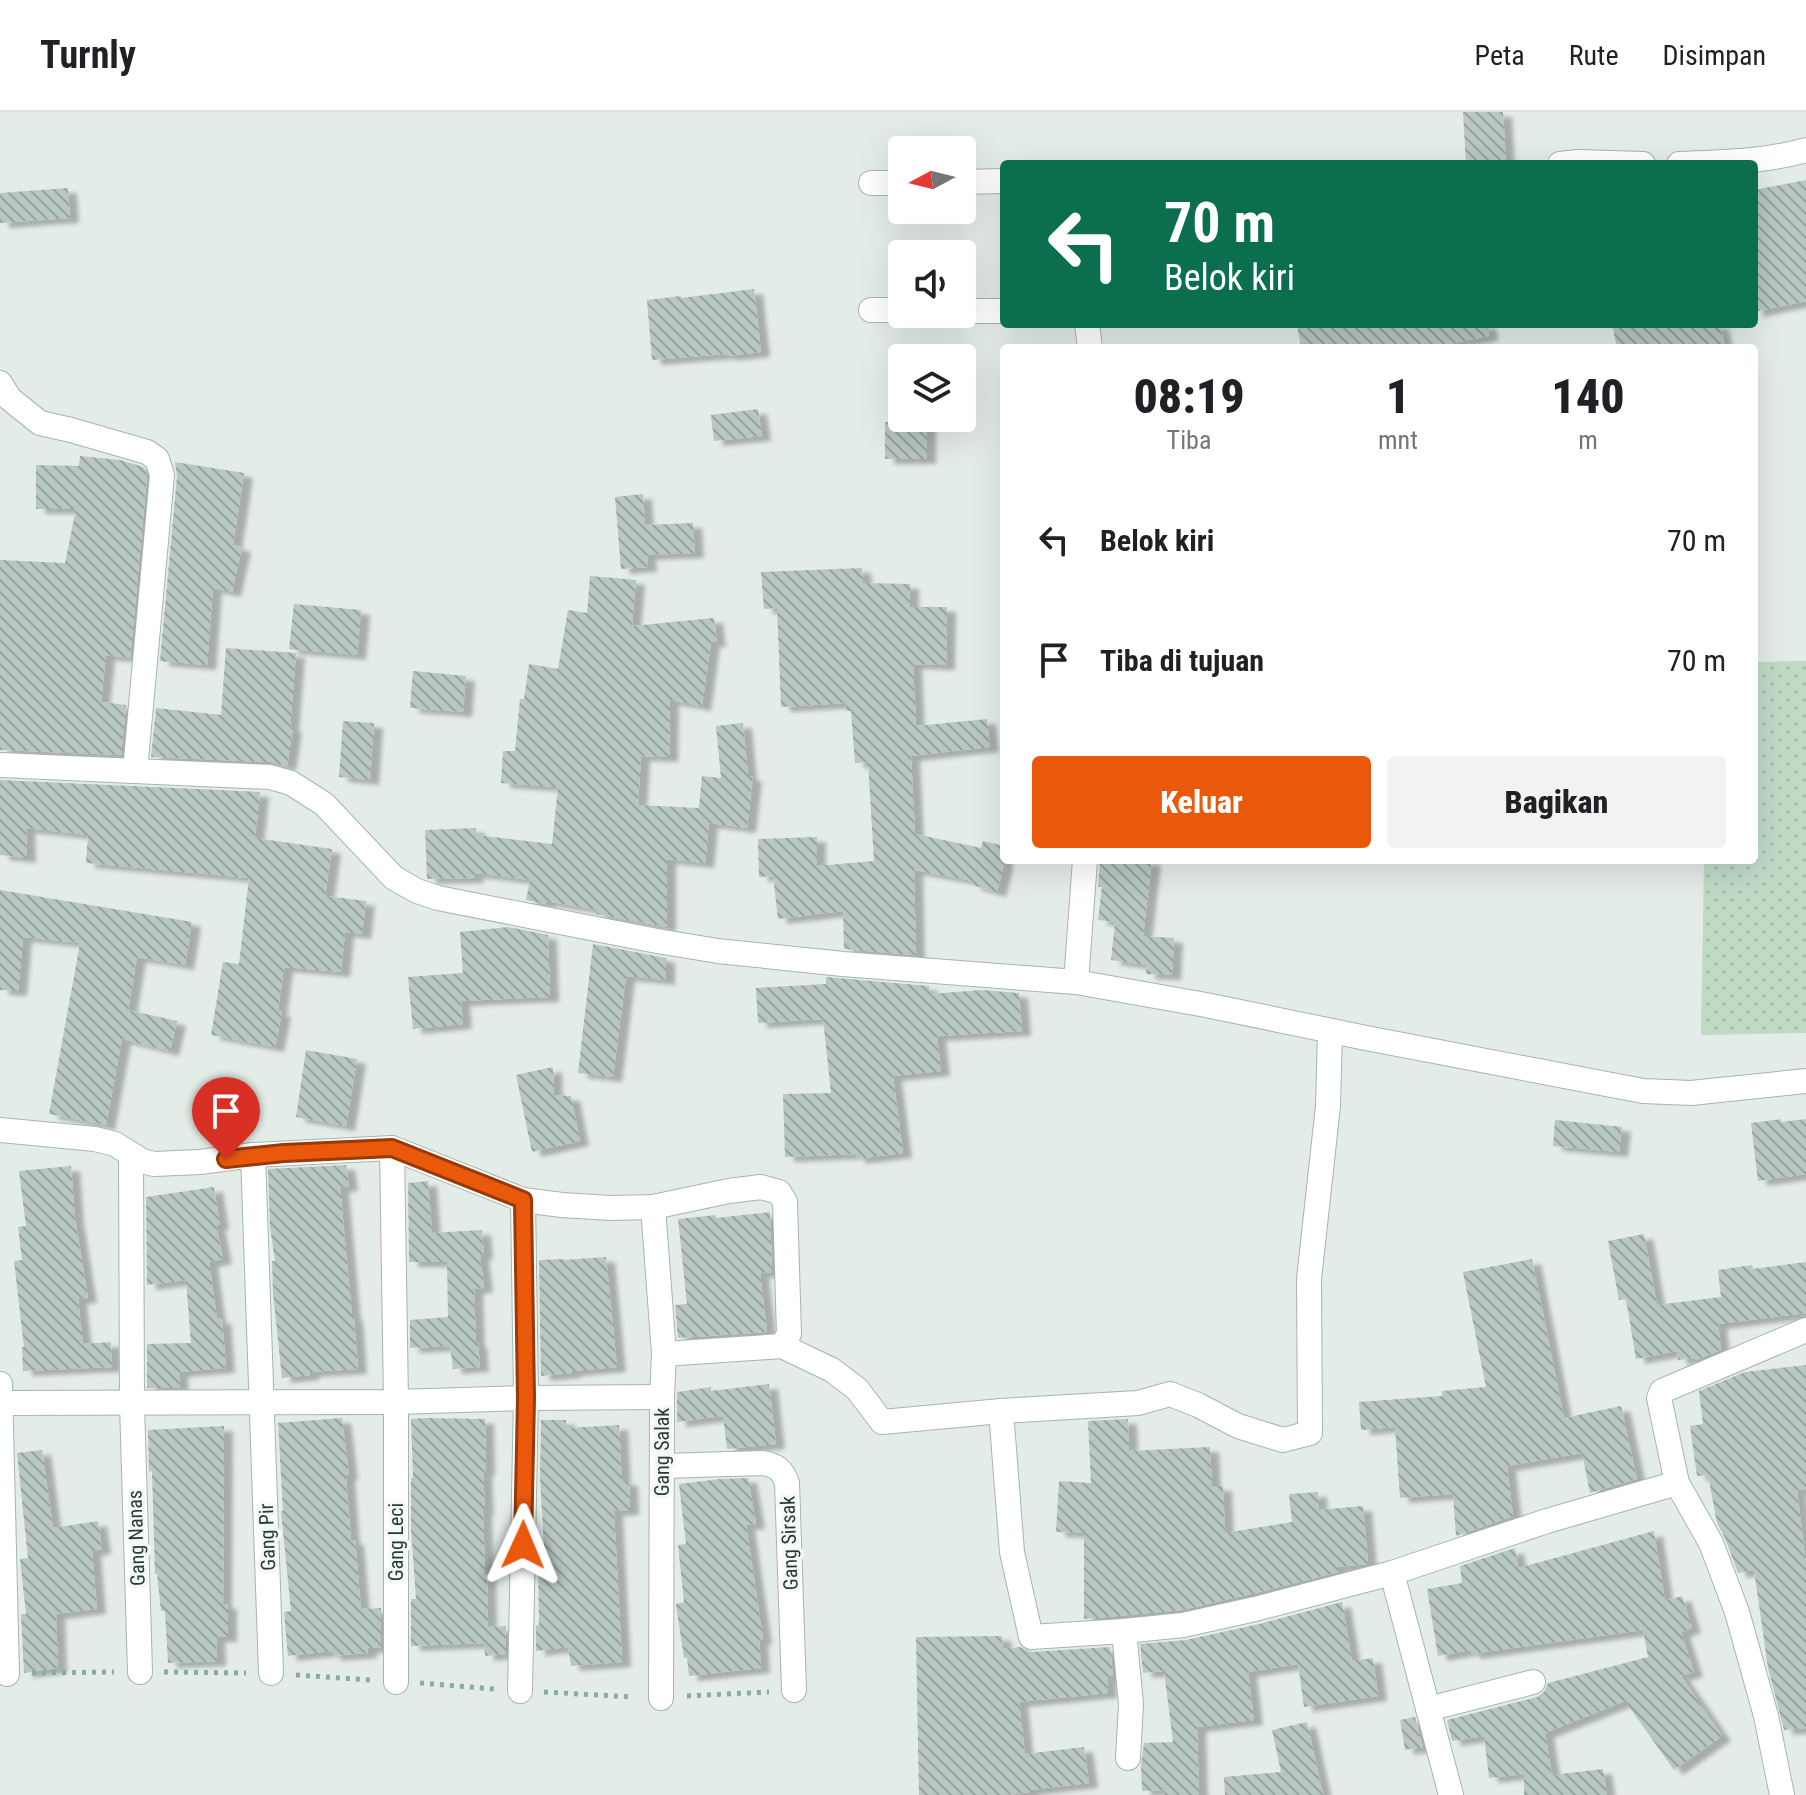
<!DOCTYPE html>
<html lang="id">
<style>
body{margin:0;font-family:"Roboto Condensed",sans-serif;background:#f2f2f2;color:#202124;height:100vh;display:flex;flex-direction:column;font-size:30px;white-space:nowrap}
*{box-sizing:border-box;margin:0}
p{font-size:26px;color:#757577}
.icon{flex:none;width:44px;height:44px;fill:none;stroke:currentColor;stroke-width:2;stroke-linecap:round;stroke-linejoin:round}
.map{position:relative;flex:1;overflow:hidden}
.side{position:absolute;left:1000px;top:232px;width:758px;height:520px;display:flex;flex-direction:column;background:#fff;border-radius:8px;box-shadow:0 8px 32px #0002}
.side>*{flex:none}
.banner{position:absolute;left:1000px;top:48px;width:758px;height:168px;border-radius:8px;box-shadow:0 8px 32px #0002;background:#0b6e4f;color:#fff;overflow:hidden}
.needle{width:52px;rotate:263deg}
.fabs{position:absolute;left:888px;top:24px;display:grid;gap:16px}
.fabs a{display:grid;place-items:center;width:88px;height:88px;border-radius:8px;background:#fff;box-shadow:0 8px 32px #0002;font-size:40px}
.pin{position:absolute;display:grid;place-items:center;width:68px;height:68px;color:#fff;margin:-82px -34px;border-radius:50% 50% 50% 0;rotate:-45deg;box-shadow:0 0 8px #0007}
.pin .icon{rotate:45deg}
.me{position:absolute;width:88px;margin:-44px;rotate:1deg;stroke-linejoin:round;filter:drop-shadow(0 0 6px #0008)}
.turn{display:flex;align-items:center;gap:28px;height:168px;padding:0 32px;font-size:36px}
.turn .icon{width:104px;height:104px;stroke-width:2.5}
.turn b{display:block;font-size:56px;line-height:68px}
.eta{display:flex;justify-content:space-evenly;align-items:center;height:136px;text-align:center}
.eta b{font-size:48px;font-weight:800;line-height:56px}
.action{display:flex;gap:16px;margin-top:auto;padding:16px 32px}
.action a{flex:1;height:92px;border-radius:8px;background:#ea580c;color:#fff;font-size:32px;font-weight:800;line-height:92px;text-align:center}
.action a+a{background:#f2f2f2;color:#202124}
ul{padding:0;list-style:none}
li{display:flex;align-items:center;gap:24px;height:120px;padding:0 32px}
li div{flex:1}
li b{display:block;font-size:30px}
li em{font-style:normal}
header{display:flex;align-items:center;gap:48px;box-sizing:border-box;height:112px;padding:0 40px;background:#fff;border-bottom:2px solid #e0e0e0}
header strong{font-size:38px}
nav{display:flex;gap:44px;margin-inline-start:auto;font-size:28px}
.map>svg:first-child{display:block}
.grass{fill:url(#grass-dots)}
.building{fill:url(#building-back-hatch);filter:url(#shadow)}
.lines{fill:none;stroke-linecap:round;stroke-linejoin:round}
.minor-casing{stroke:#a7b4af;stroke-width:26}
.path{stroke:#87ada1;stroke-width:5;stroke-dasharray:4 6;stroke-linecap:butt}
.minor{stroke:#fff;stroke-width:24}
.route-casing{stroke:#983908;stroke-width:20}
.route{stroke:#ea580c;stroke-width:14}
.labels{text-anchor:middle;dominant-baseline:central;stroke-width:7;stroke-linejoin:round;paint-order:stroke}
.street-label{font-size:20px;fill:#253c36;stroke:#f4f9f6}
</style>
<header>
<strong>Turnly</strong>
<nav><a>Peta</a><a>Rute</a><a>Disimpan</a></nav>
</header>
<div class="map">
<svg width="1806" height="1683" viewBox="0 0 1806 1683">
<defs>
<pattern id="grass-dots" width="8" height="8" patternUnits="userSpaceOnUse" patternTransform="scale(2)"><rect width="8" height="8" fill="#bfdbc6"/><path d="M2 2h.1M6 6h.1" fill="none" stroke="#a4bdab" stroke-width="1.8" stroke-linecap="round"/></pattern>
<pattern id="building-back-hatch" width="6" height="6" patternUnits="userSpaceOnUse" patternTransform="scale(2)"><rect width="6" height="6" fill="#b9c7c1"/><path d="M-1 5l2 2M0 0l6 6M5-1l2 2" fill="none" stroke="#96a39e"/></pattern>
<filter id="shadow"><feDropShadow dx="9" dy="5" stdDeviation="2" flood-color="#0004"/></filter>
</defs>
<rect width="100%" height="100%" fill="#e4ece8"/>
<polygon class="grass" points="1806,549 1806,921 1701,923 1704,748 1754,748 1754,550"/>
<g class="building">
<polygon points="1463,0 1503,0 1506,52 1466,52"/>
<polygon points="1806,68 1806,189 1754,200 1754,78"/>
<polygon points="68,76 70,106 0,111 0,81"/>
<polygon points="754,177 761,240 727,244 727,242 652,248 647,188 681,184 681,186"/>
<polygon points="1297,212 1488,212 1489,224 1428,236 1301,236"/>
<polygon points="1612,212 1720,212 1725,236 1617,236"/>
<polygon points="758,297 762,324 714,329 711,303"/>
<polygon points="927,309 927,347 885,347 885,310"/>
<polygon points="80,344 120,348 140,354 144,356 147,365 130,546 106,543 101,590 126,593 121,643 0,638 0,448 65,451 76,397 36,397 36,353 79,354"/>
<polygon points="175,350 244,361 233,433 242,435 232,480 213,476 207,553 160,549 177,364"/>
<polygon points="643,382 645,413 693,411 695,441 647,443 648,455 621,457 615,385"/>
<polygon points="862,456 863,471 910,472 910,495 947,495 946,553 913,552 916,614 987,607 990,635 911,644 915,722 981,736 983,729 1004,734 1004,753 997,780 972,773 973,769 914,758 916,843 844,837 843,799 778,807 773,764 759,765 758,727 817,725 817,754 874,749 868,650 855,651 851,599 846,599 846,591 781,595 777,496 764,497 761,460"/>
<polygon points="590,464 636,468 632,514 714,506 717,530 711,530 702,594 670,588 669,645 641,644 638,693 699,696 702,664 721,666 716,614 743,611 748,664 753,665 747,716 709,711 705,751 667,747 667,815 596,802 597,798 546,789 546,792 526,788 530,768 475,761 474,766 427,767 425,718 476,716 476,723 552,732 558,675 501,671 503,639 515,639 520,587 524,587 529,552 558,557 568,498 587,501"/>
<polygon points="294,492 361,498 357,543 289,537"/>
<polygon points="226,536 296,541 290,615 293,616 287,654 271,650 151,645 156,596 221,603"/>
<polygon points="413,559 466,564 463,600 410,596"/>
<polygon points="343,609 374,611 370,668 339,665"/>
<polygon points="0,668 260,680 255,726 332,737 325,784 366,789 362,822 345,820 341,860 284,855 278,899 282,900 275,935 211,923 223,850 239,852 249,766 86,751 88,723 26,716 27,746 0,743"/>
<polygon points="1100,748 1152,748 1143,824 1174,826 1172,863 1146,862 1147,853 1111,848 1115,810 1098,808 1102,775 1098,775"/>
<polygon points="0,778 192,810 185,853 137,845 128,898 177,909 170,939 122,927 106,1013 49,1002 80,831 23,825 18,879 0,878"/>
<polygon points="508,815 548,823 550,885 461,889 463,912 413,917 408,865 463,861 460,820"/>
<polygon points="593,832 666,846 666,868 626,864 613,965 578,961"/>
<polygon points="826,865 929,874 930,882 982,878 1019,881 1022,919 937,924 941,959 893,964 903,1041 856,1047 856,1042 785,1045 783,982 831,981 823,907 758,911 756,876 826,872"/>
<polygon points="306,938 357,947 346,1014 296,1005"/>
<polygon points="553,955 554,983 571,984 580,1029 532,1040 516,963"/>
<polygon points="1781,1007 1781,1010 1806,1007 1806,1062 1758,1069 1751,1011"/>
<polygon points="1555,1008 1622,1015 1619,1040 1553,1034"/>
<polygon points="346,1053 349,1074 340,1075 352,1204 354,1204 358,1257 310,1260 310,1263 282,1266 273,1181 272,1149 275,1149 270,1115 268,1057"/>
<polygon points="71,1054 75,1107 88,1186 78,1187 83,1232 111,1230 112,1255 23,1259 22,1235 24,1235 14,1149 22,1148 18,1115 26,1114 19,1059"/>
<polygon points="428,1069 432,1121 482,1118 484,1142 480,1143 484,1176 474,1177 476,1231 478,1231 480,1255 453,1257 450,1234 410,1236 410,1208 448,1205 447,1150 409,1150 408,1071"/>
<polygon points="214,1075 220,1113 216,1113 223,1147 209,1150 217,1207 222,1206 226,1256 179,1260 180,1276 147,1276 147,1232 191,1231 186,1168 147,1173 146,1085"/>
<polygon points="770,1100 772,1160 760,1161 767,1220 678,1226 675,1193 687,1192 678,1107 716,1103 716,1106"/>
<polygon points="1644,1122 1657,1193 1721,1185 1718,1158 1752,1153 1753,1157 1806,1150 1806,1201 1718,1212 1721,1238 1696,1248 1695,1246 1678,1248 1677,1239 1636,1247 1626,1187 1619,1188 1608,1129"/>
<polygon points="606,1145 617,1255 572,1259 572,1261 541,1264 539,1148 564,1147 564,1148"/>
<polygon points="1532,1147 1564,1306 1621,1294 1637,1367 1590,1381 1582,1341 1507,1354 1513,1404 1456,1424 1453,1382 1400,1386 1395,1315 1361,1318 1359,1290 1442,1284 1442,1279 1486,1275 1463,1160"/>
<polygon points="1806,1253 1806,1378 1797,1378 1806,1454 1806,1616 1784,1618 1768,1556 1754,1458 1738,1461 1725,1426 1717,1411 1708,1363 1697,1364 1690,1314 1703,1312 1699,1279 1745,1260"/>
<polygon points="769,1272 776,1332 727,1337 723,1304 677,1310 677,1280 711,1275 711,1279"/>
<polygon points="342,1306 349,1363 346,1363 351,1428 355,1428 361,1497 381,1496 381,1535 368,1536 368,1541 332,1544 332,1539 288,1544 284,1500 291,1499 281,1399 283,1399 278,1311"/>
<polygon points="424,1306 485,1307 486,1359 483,1359 485,1399 483,1399 485,1462 487,1462 488,1515 506,1514 506,1542 485,1544 484,1531 411,1534 411,1487 416,1487 411,1417 411,1366 413,1366 411,1307"/>
<polygon points="1128,1307 1129,1339 1210,1335 1212,1374 1223,1374 1225,1421 1292,1410 1289,1382 1318,1380 1319,1398 1363,1394 1368,1452 1338,1455 1338,1460 1251,1482 1181,1498 1084,1507 1084,1421 1056,1420 1059,1369 1091,1371 1088,1309"/>
<polygon points="541,1308 566,1308 566,1316 619,1313 622,1369 629,1369 630,1398 614,1399 622,1550 571,1554 568,1535 536,1539 536,1513 539,1513 538,1454 545,1453 540,1366"/>
<polygon points="224,1314 223,1492 228,1492 228,1525 216,1525 217,1549 168,1551 165,1499 161,1499 157,1462 155,1462 152,1359 149,1360 148,1318"/>
<polygon points="42,1338 53,1416 98,1409 102,1437 92,1439 97,1497 56,1502 58,1556 24,1561 21,1502 26,1502 20,1447 28,1446 17,1341"/>
<polygon points="748,1366 756,1412 746,1413 763,1527 759,1528 761,1556 689,1564 687,1546 684,1546 676,1493 676,1492 684,1490 678,1433 686,1432 679,1372 720,1367"/>
<polygon points="1654,1419 1665,1489 1682,1484 1692,1516 1681,1520 1694,1560 1681,1564 1722,1624 1674,1658 1625,1589 1545,1621 1552,1663 1603,1657 1607,1683 1524,1683 1524,1662 1489,1666 1484,1624 1452,1629 1447,1608 1537,1585 1544,1580 1548,1571 1648,1545 1643,1518 1471,1542 1471,1538 1438,1544 1427,1477 1462,1471 1460,1454 1515,1436 1518,1456"/>
<polygon points="1342,1490 1352,1549 1373,1546 1378,1584 1304,1595 1298,1552 1248,1560 1254,1608 1197,1615 1199,1683 1165,1683 1165,1678 1142,1679 1141,1653 1144,1631 1173,1630 1164,1559 1143,1561 1140,1532 1186,1528 1259,1512"/>
<polygon points="1002,1524 1003,1537 1020,1535 1031,1540 1110,1535 1113,1564 1107,1564 1108,1581 1019,1590 1025,1642 1084,1635 1089,1671 1030,1678 1030,1680 1007,1683 919,1683 916,1525"/>
<polygon points="1415,1605 1423,1635 1405,1638 1400,1608"/>
<polygon points="1307,1610 1323,1683 1225,1683 1224,1665 1281,1660 1272,1618"/>
</g>
<g class="lines">
<defs>
<g id="minor">
<polyline points="1560,52 1578,50 1643,52"/>
<path d="M1679 52C1722 50 1765 50 1806 38"/>
<polyline points="962,70 1004,69"/>
<polyline points="871,71 902,71"/>
<polyline points="871,198 902,198"/>
<polyline points="962,199 1004,199"/>
<polyline points="1087,212 1090,236"/>
<polyline points="0,271 10,287 40,311 71,318 147,340 157,347 162,363 135,659"/>
<polyline points="0,653 270,665 291,671 324,692 394,766 417,779 438,786 657,829 718,839 843,852 1076,870 1206,893 1366,926 1643,979 1691,981 1806,969"/>
<polyline points="1076,870 1085,748"/>
<polyline points="0,1018 95,1027 115,1032 142,1049 154,1052 200,1050 253,1043 392,1036 523,1088 562,1093 610,1096 653,1095 729,1079 761,1075 779,1080 785,1090 789,1222 782,1234 664,1242"/>
<polyline points="392,1036 396,1290 396,1570"/>
<polyline points="131,1043 132,1292 140,1560"/>
<polyline points="253,1043 271,1561"/>
<polyline points="653,1095 664,1242 662,1285 661,1586"/>
<polyline points="782,1234 832,1258 857,1277 882,1310 1001,1299 1138,1291 1170,1282 1198,1293 1238,1314 1283,1328 1310,1321 1309,1167 1328,994 1330,919"/>
<polyline points="0,1272 7,1562"/>
<polyline points="0,1291 396,1290 526,1286 662,1285"/>
<polyline points="1001,1299 1012,1440 1031,1525 1124,1519 1183,1513 1255,1497 1392,1461 1547,1409 1677,1371"/>
<path d="M662 1354 763 1351C777 1354 782 1357 787 1371L794 1578"/>
<polyline points="1392,1461 1451,1683"/>
<polyline points="1124,1519 1131,1592 1128,1646"/>
<polyline points="520,1579 526,1286 523,1088"/>
<polyline points="1428,1597 1533,1570"/>
<polyline points="1782,1683 1766,1604 1737,1500 1711,1431 1677,1371 1659,1286 1662,1279 1806,1218"/>
</g>
</defs>
<use href="#minor" class="minor-casing"/>
<g class="path">
<polyline points="164,1560 246,1561"/>
<polyline points="32,1561 114,1560"/>
<polyline points="296,1563 370,1568"/>
<polyline points="420,1571 494,1577"/>
<polyline points="544,1580 633,1585"/>
<polyline points="687,1584 769,1580"/>
</g>
<use href="#minor" class="minor"/>
</g>
<g class="lines">
<defs>
<polyline id="route" points="226,1047 284,1041 392,1036 523,1088 526,1286 523,1433"/>
</defs>
<use href="#route" class="route-casing"/>
<use href="#route" class="route"/>
</g>
<g class="labels">
<g class="street-label">
<text transform="translate(662 1340) rotate(-90)">Gang Salak</text>
<text transform="translate(267 1425) rotate(-92)">Gang Pir</text>
<text transform="translate(136 1426) rotate(-92)">Gang Nanas</text>
<text transform="translate(396 1430) rotate(-90)">Gang Leci</text>
<text transform="translate(789 1431) rotate(-92)">Gang Sirsak</text>
</g>
</g>
</svg>
<div class="fabs">
<a><svg class="needle" viewBox="-14 -14 28 28"><path d="M0-13l5 13h-10z" fill="#e53935"/><path d="M0 13l5-13h-10z" fill="#757577"/></svg></a>
<a><svg class="icon" aria-label="sound" viewBox="0 0 24 24"><path d="M4 9h4l5-4v14l-5-4H4zM17 9q2 3 0 6"/></svg></a>
<a><svg class="icon" aria-label="layers" viewBox="0 0 24 24"><path d="M12 4l9 5-9 5-9-5zM3 14l9 5 9-5"/></svg></a>
</div>
<div class="pin" style="left:226px;top:1047px;background:#d93025"><svg class="icon" aria-label="arrive" viewBox="0 0 24 24"><path d="M6 21V4h12l-3 4 3 4H6"/></svg></div>
<svg class="me" style="left:523px;top:1433px" viewBox="-20 -20 40 40"><path d="M0-17L14 15 0 8-14 15z" fill="#ea580c" stroke="#fff" stroke-width="4"/></svg>
<div class="banner">
<div class="turn"><svg class="icon" aria-label="left" viewBox="0 0 24 24"><path d="M17 20v-9H6M10 6l-5 5 5 5"/></svg><div><b>70 m</b>Belok kiri</div></div>
</div>
<section class="side">
<div class="eta">
<div><b>08:19</b><p>Tiba</p></div>
<div><b>1</b><p>mnt</p></div>
<div><b>140</b><p>m</p></div>
</div>
<ul>
<li><svg class="icon" aria-label="left" viewBox="0 0 24 24"><path d="M17 20v-9H6M10 6l-5 5 5 5"/></svg><div><b>Belok kiri</b></div><em>70 m</em></li>
<li><svg class="icon" aria-label="arrive" viewBox="0 0 24 24"><path d="M6 21V4h12l-3 4 3 4H6"/></svg><div><b>Tiba di tujuan</b></div><em>70 m</em></li>
</ul>
<div class="action"><a>Keluar</a><a>Bagikan</a></div>
</section>
</div>
